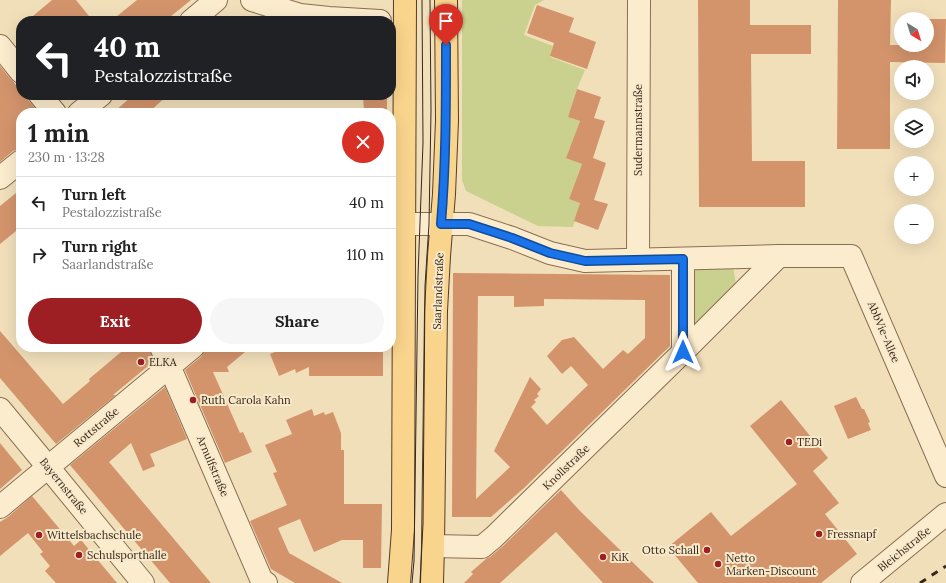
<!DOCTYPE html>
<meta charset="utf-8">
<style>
body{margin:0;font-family:Lora,serif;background:#f6f6f6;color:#222;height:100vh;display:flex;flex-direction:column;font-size:15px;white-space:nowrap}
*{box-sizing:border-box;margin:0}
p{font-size:13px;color:#767676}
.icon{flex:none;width:22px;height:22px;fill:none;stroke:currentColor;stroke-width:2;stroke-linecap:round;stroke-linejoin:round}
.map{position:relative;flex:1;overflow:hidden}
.drawer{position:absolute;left:16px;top:108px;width:380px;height:244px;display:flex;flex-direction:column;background:#fff;border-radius:16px;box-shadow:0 4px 16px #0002}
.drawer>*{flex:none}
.guide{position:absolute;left:16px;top:16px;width:380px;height:84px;border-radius:16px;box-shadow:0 4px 16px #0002;background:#202124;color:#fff;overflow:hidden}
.needle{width:26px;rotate:142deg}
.buttons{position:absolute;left:894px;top:12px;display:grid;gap:8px}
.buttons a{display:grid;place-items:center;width:40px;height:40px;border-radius:50%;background:#fff;box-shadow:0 4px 16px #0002;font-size:20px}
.pin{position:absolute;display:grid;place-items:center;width:34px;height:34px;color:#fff;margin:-41px -17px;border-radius:50% 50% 50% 0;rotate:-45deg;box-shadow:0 0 4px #0007}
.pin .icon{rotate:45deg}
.me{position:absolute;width:44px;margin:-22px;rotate:0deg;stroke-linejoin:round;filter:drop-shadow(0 0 3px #0008)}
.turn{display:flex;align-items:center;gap:14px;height:84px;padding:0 12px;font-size:18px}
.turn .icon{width:52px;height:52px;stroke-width:2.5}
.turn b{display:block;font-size:28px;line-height:34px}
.round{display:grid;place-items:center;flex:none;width:42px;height:42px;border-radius:21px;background:#f6f6f6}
.headline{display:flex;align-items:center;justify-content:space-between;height:68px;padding:0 12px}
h1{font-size:24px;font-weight:800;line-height:30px}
.button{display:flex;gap:8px;margin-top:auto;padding:8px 12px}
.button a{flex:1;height:46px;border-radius:24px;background:#9d1e23;color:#fff;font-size:16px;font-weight:800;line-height:46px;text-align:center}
.button a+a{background:#f6f6f6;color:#222}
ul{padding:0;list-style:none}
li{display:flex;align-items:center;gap:12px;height:52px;padding:0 12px;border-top:1px solid #e0e0e0}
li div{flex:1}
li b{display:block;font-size:15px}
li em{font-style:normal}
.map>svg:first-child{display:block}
.green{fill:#cad08e}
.building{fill:#d3946c;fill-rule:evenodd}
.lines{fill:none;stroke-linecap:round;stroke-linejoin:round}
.minor-casing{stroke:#896e53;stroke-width:24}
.major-casing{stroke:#563c28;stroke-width:24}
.minor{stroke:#fcecce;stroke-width:22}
.major{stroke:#f9d48d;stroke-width:22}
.tram{stroke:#37271a;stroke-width:1}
.rail{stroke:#37271a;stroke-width:3;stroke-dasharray:7 7;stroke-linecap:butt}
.route-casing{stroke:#114b97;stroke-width:10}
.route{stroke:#1a73e8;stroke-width:7}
.poi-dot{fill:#9d1e23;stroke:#f8e9ca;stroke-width:1.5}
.labels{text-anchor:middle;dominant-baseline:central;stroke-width:4;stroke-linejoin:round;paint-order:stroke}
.street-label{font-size:11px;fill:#37271a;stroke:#f8e9ca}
.poi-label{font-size:11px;fill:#37271a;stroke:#f8e9ca;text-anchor:start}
</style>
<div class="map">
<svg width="946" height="583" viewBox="0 0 946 583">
<rect width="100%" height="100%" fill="#f1dfba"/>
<g class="green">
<polygon points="462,0 544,0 535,5 524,35 553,46 550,57 585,70 577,89 568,117 580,121 567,156 582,164 569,199 580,203 573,227 538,226 466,191 462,180"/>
<polygon points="733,267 736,284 689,330 692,268"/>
</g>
<g class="building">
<polygon points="52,0 76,0 93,21 27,21"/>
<polygon points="137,0 191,0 165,21 111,21"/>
<polygon points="698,0 750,0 750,25 811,25 811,54 751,54 752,161 805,161 805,207 699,207"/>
<polygon points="838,0 891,0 890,45 927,45 927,19 946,19 945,63 890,62 890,149 837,149"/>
<polygon points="537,5 574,18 569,32 596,42 587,69 550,56 554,43 527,33"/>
<polygon points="0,66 21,91 21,95 24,95 39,113 21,113 21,148 13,151 0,162"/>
<polygon points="577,89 601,97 594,118 605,121 593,158 606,163 594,200 608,204 598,230 574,221 580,203 569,199 582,164 566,158 580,121 568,117"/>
<polygon points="133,95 168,95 148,113 113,113"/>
<polygon points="363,95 387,95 387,113 364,113"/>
<polygon points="21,189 21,227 0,244 0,206"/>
<path d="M453 273 670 275V346L524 488 491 517H452ZM478 296H514V307L544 306V299L645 300V338L628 354 623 350 603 369 574 337 562 340 547 356 562 374 571 366 588 385 547 425 531 407 536 402 534 400 539 396 537 394 541 389 530 377 494 451 510 467 476 499Z"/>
<polygon points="0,331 63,404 90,381 89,379 127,347 149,347 150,352 154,361 113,395 116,395 56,444 0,378"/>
<polygon points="208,347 251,347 227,367 229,372 213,372 240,433 243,432 252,452 225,463 185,370 201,357 205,350"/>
<polygon points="287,347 383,347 383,376 309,376 309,367 296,373 295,369 279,376 270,354"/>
<polygon points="165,387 187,439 150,454 155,466 143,471 131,443 109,462 211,583 170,583 70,465"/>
<polygon points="856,397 862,409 864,409 870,422 868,423 871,430 848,439 834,406"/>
<polygon points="781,400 828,458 813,471 839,503 825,514 857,554 821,583 698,583 668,547 711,512 731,536 797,484 750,426"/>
<polygon points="312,409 314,416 324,412 325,415 333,412 341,433 341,450 344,450 344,504 382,504 381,568 363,568 363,540 342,540 314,552 300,519 278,528 289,553 342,583 295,583 271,569 250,521 287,505 273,473 277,472 265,445 292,434 286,420"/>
<polygon points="0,443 22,470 0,489"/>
<polygon points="561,490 580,511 654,583 603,583 556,532 500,583 464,583 473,574 471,572 487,558 490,557 503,546 536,514"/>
<polygon points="32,496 74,546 81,540 117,583 56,583 45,571 50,566 40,554 43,552 28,533 0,556 0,522 8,517"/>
</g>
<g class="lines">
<defs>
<g id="minor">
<polyline points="252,0 300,15 329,18 380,21"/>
<polyline points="191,21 216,0"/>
<polyline points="0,46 21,72"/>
<polyline points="40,95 55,113"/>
<polyline points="79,113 101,95"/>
<polyline points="0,178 21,161"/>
<polyline points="391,224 469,224 512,238 550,253 585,261 779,256 851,256 946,476"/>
<polyline points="683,259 683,352"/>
<polyline points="638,260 639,0"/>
<polyline points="161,347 262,581 266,583"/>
<polyline points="0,409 48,467 143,583"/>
<polyline points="0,507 193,347"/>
<polyline points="433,546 482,547 494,537 683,352 779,256"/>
<polyline points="862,583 946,514"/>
</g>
<g id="major">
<polyline points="399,583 403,530 405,0"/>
<polyline points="432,583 433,546 436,311 439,256 444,194 447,121 446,0"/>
</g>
</defs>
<use href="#minor" class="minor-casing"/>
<use href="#major" class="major-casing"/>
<use href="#minor" class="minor"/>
<use href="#major" class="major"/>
<g class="tram">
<polyline points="412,583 414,561 418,276 423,143 422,0"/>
<polyline points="420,583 423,524 425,286 429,224 431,111 430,0"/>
</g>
<polyline class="rail" points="920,583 946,566"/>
</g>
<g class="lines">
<defs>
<path id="route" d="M446 45C446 105 446 164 441 224H469L512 238 550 253 585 261 683 259V352"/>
</defs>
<use href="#route" class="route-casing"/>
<use href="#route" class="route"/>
</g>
<g class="poi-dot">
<circle cx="141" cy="362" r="4"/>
<circle cx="193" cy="400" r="4"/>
<circle cx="789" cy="442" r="4"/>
<circle cx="819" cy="534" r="4"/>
<circle cx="39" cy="535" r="4"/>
<circle cx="707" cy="550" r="4"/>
<circle cx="79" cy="555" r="4"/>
<circle cx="603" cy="557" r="4"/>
<circle cx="718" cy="564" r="4"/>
</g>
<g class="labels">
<g class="street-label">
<text transform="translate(638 130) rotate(-90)">Sudermannstraße</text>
<text transform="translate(438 291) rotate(-88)">Saarlandstraße</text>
<text transform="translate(884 332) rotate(67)">AbbVie-Allee</text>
<text transform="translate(96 427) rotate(-40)">Rottstraße</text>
<text transform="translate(213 466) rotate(67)">Arnulfstraße</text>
<text transform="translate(566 467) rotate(-44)">Knollstraße</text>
<text transform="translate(64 486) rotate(51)">Bayernstraße</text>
<text transform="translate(904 549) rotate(-39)">Bleichstraße</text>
</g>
<g class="poi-label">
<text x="149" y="362">ELKA</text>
<text x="201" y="400">Ruth Carola Kahn</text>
<text x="797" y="442">TEDi</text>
<text x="827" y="534">Fressnapf</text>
<text x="47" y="535">Wittelsbachschule</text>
<text x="699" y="550" text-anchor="end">Otto Schall</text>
<text x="87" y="555">Schulsporthalle</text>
<text x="611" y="557">KiK</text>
<text x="726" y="558">Netto<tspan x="726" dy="13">Marken-Discount</tspan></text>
</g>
</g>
</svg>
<div class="buttons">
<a><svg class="needle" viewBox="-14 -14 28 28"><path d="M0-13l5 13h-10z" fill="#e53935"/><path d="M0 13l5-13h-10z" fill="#767676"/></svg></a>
<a><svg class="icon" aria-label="sound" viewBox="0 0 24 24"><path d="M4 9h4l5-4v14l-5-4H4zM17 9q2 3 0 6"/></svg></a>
<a><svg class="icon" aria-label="layers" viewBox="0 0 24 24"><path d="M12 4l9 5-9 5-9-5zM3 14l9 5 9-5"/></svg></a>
<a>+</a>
<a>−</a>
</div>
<div class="pin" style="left:446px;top:45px;background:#d93025"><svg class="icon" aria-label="arrive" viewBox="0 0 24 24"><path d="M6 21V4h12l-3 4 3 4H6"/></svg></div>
<svg class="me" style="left:683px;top:352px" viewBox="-20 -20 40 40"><path d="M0-17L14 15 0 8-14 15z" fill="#1a73e8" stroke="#fff" stroke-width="4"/></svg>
<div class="guide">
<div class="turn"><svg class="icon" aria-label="left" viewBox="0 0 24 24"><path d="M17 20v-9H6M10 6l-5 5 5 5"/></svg><div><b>40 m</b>Pestalozzistraße</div></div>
</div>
<section class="drawer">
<div class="headline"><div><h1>1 min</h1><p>230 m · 13:28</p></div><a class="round" style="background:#d93025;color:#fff"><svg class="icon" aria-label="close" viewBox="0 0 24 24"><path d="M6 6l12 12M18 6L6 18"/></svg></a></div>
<ul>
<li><svg class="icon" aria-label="left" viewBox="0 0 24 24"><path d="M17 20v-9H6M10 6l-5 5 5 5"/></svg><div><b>Turn left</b><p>Pestalozzistraße</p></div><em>40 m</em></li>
<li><svg class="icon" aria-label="right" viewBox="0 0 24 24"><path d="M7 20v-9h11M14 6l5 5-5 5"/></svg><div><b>Turn right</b><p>Saarlandstraße</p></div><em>110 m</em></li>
</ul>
<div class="button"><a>Exit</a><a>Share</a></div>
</section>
</div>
